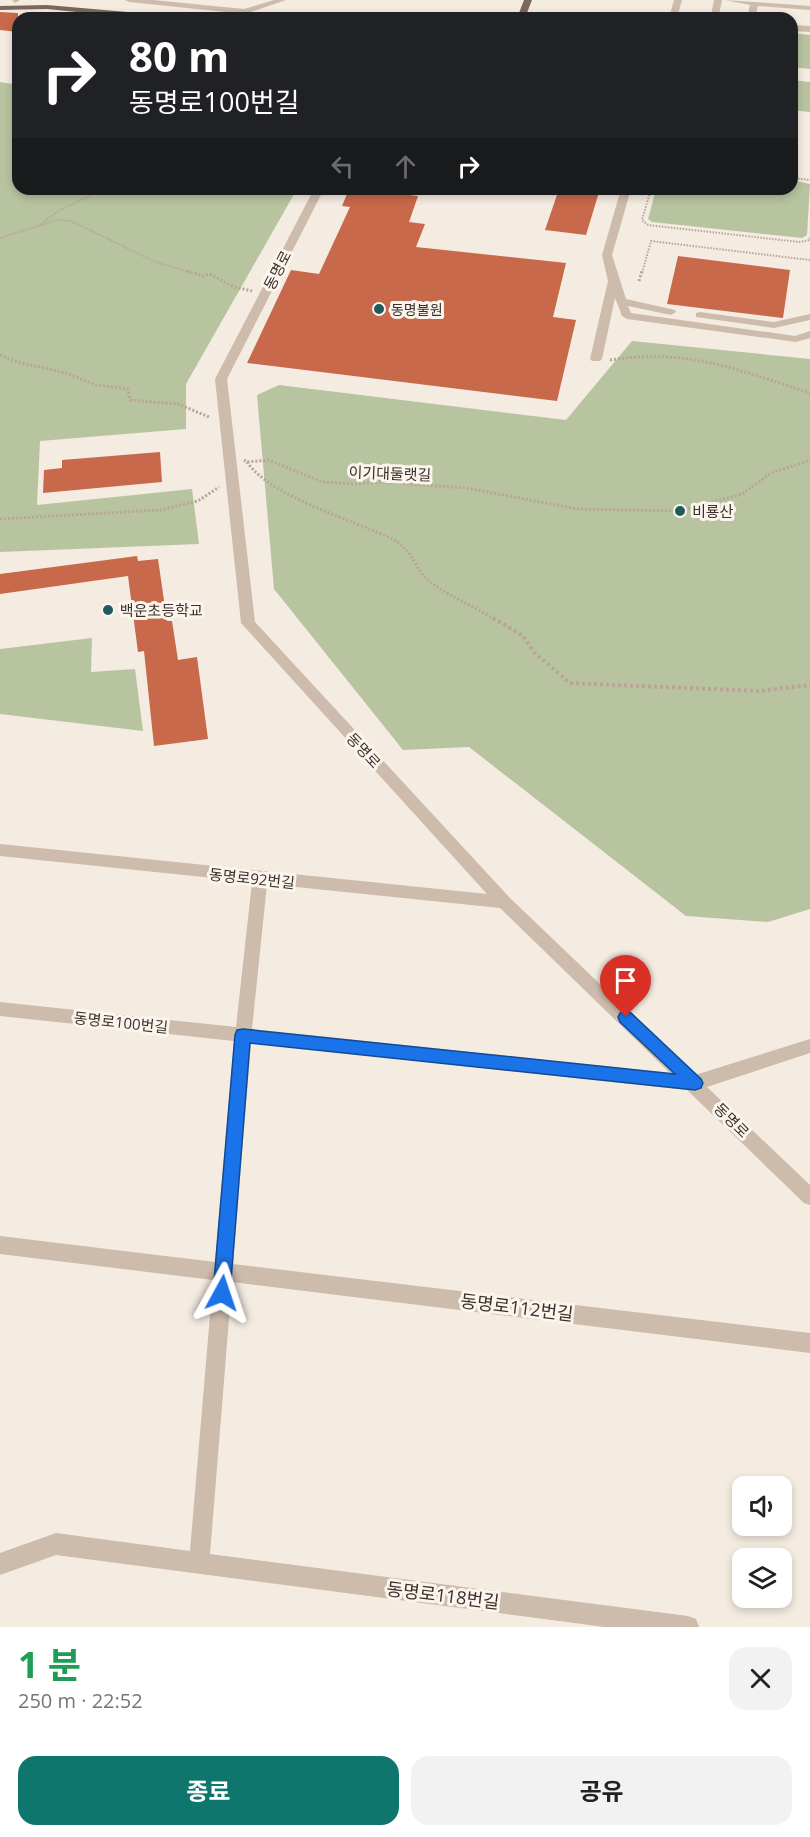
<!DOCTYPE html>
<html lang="ko">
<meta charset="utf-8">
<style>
body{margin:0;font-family:"Open Sans","Noto Sans KR",sans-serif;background:#f2f2f2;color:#222;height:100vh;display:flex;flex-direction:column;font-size:22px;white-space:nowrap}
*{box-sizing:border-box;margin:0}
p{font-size:20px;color:#767676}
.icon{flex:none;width:33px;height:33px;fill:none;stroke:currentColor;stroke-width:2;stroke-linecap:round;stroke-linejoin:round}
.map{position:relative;height:1627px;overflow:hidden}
.sheet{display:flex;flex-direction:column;background:#fff;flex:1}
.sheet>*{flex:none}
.top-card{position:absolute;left:12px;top:12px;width:786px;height:183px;border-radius:18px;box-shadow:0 3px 9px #0003;background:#202124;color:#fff;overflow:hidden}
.fabs{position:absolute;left:732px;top:1476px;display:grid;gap:12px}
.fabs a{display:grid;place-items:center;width:60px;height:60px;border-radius:12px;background:#fff;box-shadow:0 3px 9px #0003;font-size:30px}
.pin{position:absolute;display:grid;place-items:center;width:51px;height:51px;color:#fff;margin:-62px -26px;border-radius:50% 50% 50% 0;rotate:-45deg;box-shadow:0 0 6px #0007}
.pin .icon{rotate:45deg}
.me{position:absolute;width:66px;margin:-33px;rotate:5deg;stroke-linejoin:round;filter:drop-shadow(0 0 4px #0008)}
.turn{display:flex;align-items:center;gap:21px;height:126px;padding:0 18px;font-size:27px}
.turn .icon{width:78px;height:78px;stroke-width:2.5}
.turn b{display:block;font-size:42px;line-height:51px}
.lanes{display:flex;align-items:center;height:57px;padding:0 18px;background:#0003;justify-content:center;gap:30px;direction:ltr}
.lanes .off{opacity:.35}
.round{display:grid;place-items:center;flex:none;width:63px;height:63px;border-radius:18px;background:#f2f2f2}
.headline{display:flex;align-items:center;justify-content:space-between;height:102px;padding:0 18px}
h1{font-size:36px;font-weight:700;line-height:45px;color:#1e9e55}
.action{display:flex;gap:12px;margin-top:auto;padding:12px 18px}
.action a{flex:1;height:69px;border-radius:18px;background:#0f766e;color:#fff;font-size:24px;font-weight:700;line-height:69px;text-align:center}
.action a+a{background:#f2f2f2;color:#222}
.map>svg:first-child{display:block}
.green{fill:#b8c4a0}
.building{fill:#c8694b}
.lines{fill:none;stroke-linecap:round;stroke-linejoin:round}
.path-far2{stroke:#b9a596;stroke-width:2;stroke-dasharray:1.5 1.5;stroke-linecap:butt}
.path-far1{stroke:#b9a596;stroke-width:3;stroke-dasharray:2 2;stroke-linecap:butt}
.path{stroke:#b9a596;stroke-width:4;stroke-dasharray:3 3;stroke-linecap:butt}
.minor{fill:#cdbbac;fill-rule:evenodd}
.major{fill:#7d675c;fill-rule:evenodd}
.route{fill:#1a73e8;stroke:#114b97;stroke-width:1.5}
.poi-dot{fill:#1f5a5e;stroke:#fbf5ee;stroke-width:2}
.labels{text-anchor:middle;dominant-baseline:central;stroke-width:6;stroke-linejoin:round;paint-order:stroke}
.far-poi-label{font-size:14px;fill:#3b302b;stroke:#fbf5ee;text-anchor:start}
.street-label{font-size:15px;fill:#3b302b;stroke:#fbf5ee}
.poi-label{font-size:15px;fill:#3b302b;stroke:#fbf5ee;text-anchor:start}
.near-street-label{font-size:18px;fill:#3b302b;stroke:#fbf5ee}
</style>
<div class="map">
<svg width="810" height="1627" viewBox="0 0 810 1627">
<rect width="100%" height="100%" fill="#f4ebe1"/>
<g class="green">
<polygon points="792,33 810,35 810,69 792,67"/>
<polygon points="792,80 810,82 810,112 792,110"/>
<polygon points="0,82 18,85 18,189 297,189 186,384 186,429 40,441 37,505 192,489 199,544 0,552"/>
<polygon points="792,180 810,184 807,235 802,238 652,222 648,219 656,189 792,189"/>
<polygon points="632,341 810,359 810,909 768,922 686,916 469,747 403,750 274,589 257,395 279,385 566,420"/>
<polygon points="92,638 91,672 135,669 143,731 0,714 0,649"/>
</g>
<g class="building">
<polygon points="0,12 18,13 18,32 0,30"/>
<polygon points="349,189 403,189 401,194 418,196 409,222 425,224 416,247 566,263 553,317 576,320 557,401 247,363 291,270 319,274 350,207 342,206"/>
<polygon points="559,189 600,189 586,235 545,230"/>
<polygon points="678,256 790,270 783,318 667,304"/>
<polygon points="160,452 162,482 43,493 44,470 62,468 62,460"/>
<polygon points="137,556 138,561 158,559 167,621 172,621 178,660 197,657 208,739 154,746 144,651 138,652 128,576 0,594 0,574"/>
</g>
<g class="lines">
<g class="path-far2">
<polyline points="687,15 704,17"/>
<polyline points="792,178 810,180"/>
<polyline points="651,189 642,220 648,225 799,242 810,240 810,237"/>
<polyline points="38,226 57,220 71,221 156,262 192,273"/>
<polyline points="0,238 38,226 60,210 104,189"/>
<polyline points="642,273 651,241 810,260"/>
</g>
<g class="path-far1">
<polyline points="187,271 203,276 210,274 234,287 252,291"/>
<polyline points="639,281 642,271"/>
<polyline points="0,355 17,362 66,373 96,385 128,389 130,400 178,404 209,417"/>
<path d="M610 360C689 348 737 370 810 393"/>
<polyline points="244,460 247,462 268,460 323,482 356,484 383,482 466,488 578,509 680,511 742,494 771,473 810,460"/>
<path d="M247 462C272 498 352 519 392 539 413 549 413 567 428 580 446 595 475 607 496 620"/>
<polyline points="0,519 160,510 198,501 219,487"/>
</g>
<polyline class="path" points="493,618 522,635 535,653 570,683 759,691 810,685"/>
<g class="minor">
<polygon points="12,0 20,0 15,3"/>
<polygon points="125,0 153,0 244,9 274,0 286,0 245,14 129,2"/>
<polygon points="674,0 682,0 677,18 669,18"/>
<polygon points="714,0 722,0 719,15 715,18 711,15"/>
<polygon points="725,0 810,6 810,10 758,6 755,18 747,18 750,5"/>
<polygon points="792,25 810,26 810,32 792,31"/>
<path d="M314 189H324L227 379 255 622 510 898 695 1075 810 1039V1053L707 1087 810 1185V1205L804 1203 687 1090 251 1043 233 1264 810 1333V1353L232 1282 210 1554 688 1616 696 1619 699 1627H605L56 1555 0 1575V1553L56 1533 190 1551 213 1280 0 1254V1236L215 1262 234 1041 0 1016V1002L236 1027 252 882 0 856V844L487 894 241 623 215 379ZM267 884 500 908 670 1073 252 1029Z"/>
<polygon points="621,189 631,189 612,255 626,299 675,310 676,312 671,315 628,306 631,313 795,336 810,331 810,338 796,342 627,319 622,316 615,298 602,359 600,361 592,361 590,359 608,281 602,255"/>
<polygon points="700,312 774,322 810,314 810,320 774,328 696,317 696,313"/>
</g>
<g class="major">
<polygon points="524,0 532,0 525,18 517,18"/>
<polygon points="47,5 162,15 166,18 136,18 47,9 0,10 0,6"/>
</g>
</g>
<polygon class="route" points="626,1011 631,1013 701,1079 703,1083 701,1088 695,1090 250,1043 230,1293 228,1299 222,1302 215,1299 213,1293 235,1035 237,1030 243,1029 675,1074 620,1022 618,1017 620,1013"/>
<g class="poi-dot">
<circle cx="379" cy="309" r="6"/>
<circle cx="680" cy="511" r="6"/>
<circle cx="108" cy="610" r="6"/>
</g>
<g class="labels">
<g class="far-poi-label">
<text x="391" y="309">동명불원</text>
</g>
<g class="street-label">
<text transform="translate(277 270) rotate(-63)">동명로</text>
<text transform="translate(390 473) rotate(2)">이기대둘랫길</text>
<text transform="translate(364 750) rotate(47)">동명로</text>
<text transform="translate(252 878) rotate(6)">동명로92번길</text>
<text transform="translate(121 1022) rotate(6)">동명로100번길</text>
<text transform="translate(732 1120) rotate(45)">동명로</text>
</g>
<g class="poi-label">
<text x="692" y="511">비룡산</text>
<text x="120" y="610">백운초등학교</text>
</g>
<g class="near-street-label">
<text transform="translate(517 1307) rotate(7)">동명로112번길</text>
<text transform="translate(443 1595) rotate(7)">동명로118번길</text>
</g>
</g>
</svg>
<div class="fabs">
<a><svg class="icon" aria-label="sound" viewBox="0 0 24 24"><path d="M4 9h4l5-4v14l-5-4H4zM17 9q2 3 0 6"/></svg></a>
<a><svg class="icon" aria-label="layers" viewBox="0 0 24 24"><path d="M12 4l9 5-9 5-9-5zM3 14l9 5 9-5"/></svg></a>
</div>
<div class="pin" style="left:626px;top:1017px;background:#d93025"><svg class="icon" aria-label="arrive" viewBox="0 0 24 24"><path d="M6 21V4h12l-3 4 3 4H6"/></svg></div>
<svg class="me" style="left:222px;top:1293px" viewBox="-20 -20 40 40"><path d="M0-17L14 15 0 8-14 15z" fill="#1a73e8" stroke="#fff" stroke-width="4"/></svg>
<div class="top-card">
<div class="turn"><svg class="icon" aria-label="right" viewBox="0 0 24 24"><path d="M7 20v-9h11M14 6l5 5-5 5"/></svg><div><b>80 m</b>동명로100번길</div></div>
<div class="lanes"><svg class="icon off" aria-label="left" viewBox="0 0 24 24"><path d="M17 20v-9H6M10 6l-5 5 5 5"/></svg><svg class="icon off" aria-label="ahead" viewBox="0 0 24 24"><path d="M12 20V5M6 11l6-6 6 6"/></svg><svg class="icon" aria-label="right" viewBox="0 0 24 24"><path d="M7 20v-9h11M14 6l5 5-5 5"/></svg></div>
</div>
</div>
<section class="sheet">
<div class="headline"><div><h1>1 분</h1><p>250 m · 22:52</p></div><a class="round"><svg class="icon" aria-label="close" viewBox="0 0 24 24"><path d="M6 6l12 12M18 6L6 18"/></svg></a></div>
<div class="action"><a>종료</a><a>공유</a></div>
</section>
